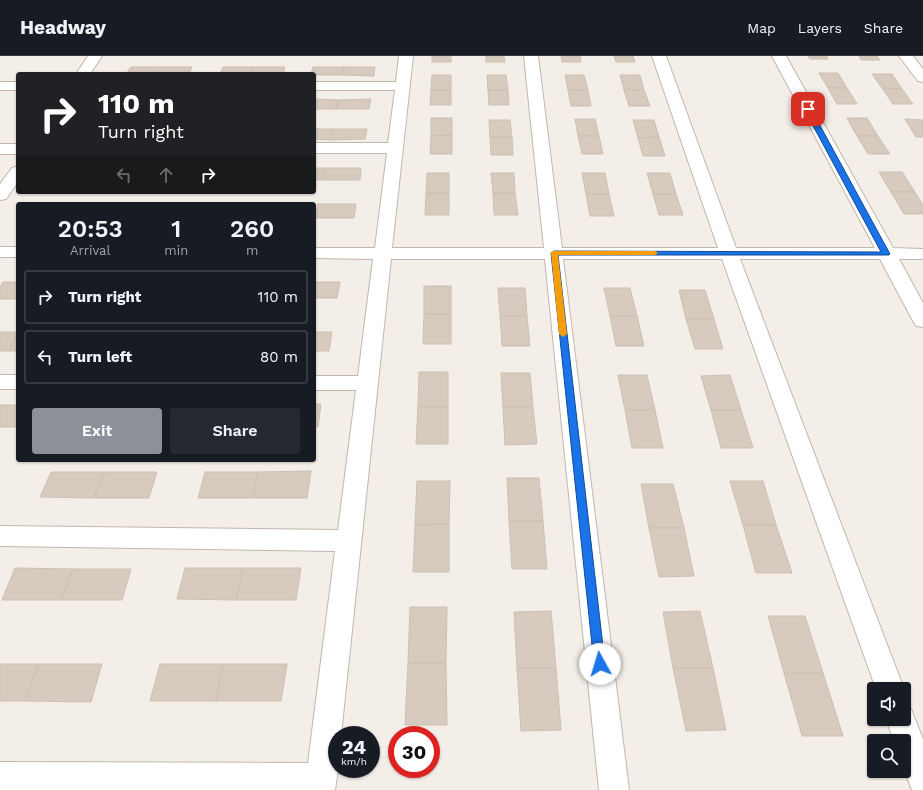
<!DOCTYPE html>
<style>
body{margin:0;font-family:"Work Sans",sans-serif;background:#242831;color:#f1f3f6;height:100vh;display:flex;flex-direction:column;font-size:15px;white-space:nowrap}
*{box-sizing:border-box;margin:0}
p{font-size:13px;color:#9ea1a6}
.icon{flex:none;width:22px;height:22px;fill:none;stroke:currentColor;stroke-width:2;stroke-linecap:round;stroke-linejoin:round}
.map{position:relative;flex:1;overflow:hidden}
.side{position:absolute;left:16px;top:146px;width:300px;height:260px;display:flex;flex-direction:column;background:#171b24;border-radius:4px;box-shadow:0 1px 3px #0004}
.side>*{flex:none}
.top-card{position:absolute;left:16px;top:16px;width:300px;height:122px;border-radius:4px;box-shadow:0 1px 3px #0004;background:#202124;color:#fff;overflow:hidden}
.buttons{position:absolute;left:867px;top:626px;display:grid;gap:8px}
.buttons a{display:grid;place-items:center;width:44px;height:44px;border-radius:4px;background:#171b24;box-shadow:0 1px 3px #0004;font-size:20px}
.speed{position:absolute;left:328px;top:670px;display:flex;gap:8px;font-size:20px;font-weight:700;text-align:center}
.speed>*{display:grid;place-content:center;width:52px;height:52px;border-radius:50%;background:#171b24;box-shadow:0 1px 3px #0004;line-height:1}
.speed small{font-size:10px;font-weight:400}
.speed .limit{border:6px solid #d22;background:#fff;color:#111}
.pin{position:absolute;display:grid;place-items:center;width:34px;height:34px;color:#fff;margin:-17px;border-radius:8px;box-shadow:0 2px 6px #0006}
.me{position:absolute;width:44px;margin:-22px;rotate:354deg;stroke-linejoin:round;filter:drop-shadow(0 0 3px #0008)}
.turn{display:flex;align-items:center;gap:14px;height:84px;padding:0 16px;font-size:18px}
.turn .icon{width:52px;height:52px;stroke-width:2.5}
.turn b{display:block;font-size:28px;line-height:34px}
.lanes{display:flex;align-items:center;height:38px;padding:0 16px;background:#0003;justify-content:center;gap:20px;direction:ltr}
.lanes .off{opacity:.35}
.eta{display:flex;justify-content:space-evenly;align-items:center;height:68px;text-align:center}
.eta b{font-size:24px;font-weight:600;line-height:28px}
.action{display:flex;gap:8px;margin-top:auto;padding:8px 16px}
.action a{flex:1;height:46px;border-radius:4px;background:#8c9099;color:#fff;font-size:16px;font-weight:600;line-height:46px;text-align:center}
.action a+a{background:#242831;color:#f1f3f6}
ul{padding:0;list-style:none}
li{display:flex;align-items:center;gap:12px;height:54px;margin:0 8px 6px;padding:0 8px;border:2px solid #363941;border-radius:4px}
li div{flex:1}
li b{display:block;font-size:15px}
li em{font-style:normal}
header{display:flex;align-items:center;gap:24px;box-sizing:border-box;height:56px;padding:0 20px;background:#171b24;border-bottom:1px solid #363941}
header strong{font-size:19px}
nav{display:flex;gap:22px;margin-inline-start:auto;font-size:14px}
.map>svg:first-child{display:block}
.building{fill:#d7cbc0;stroke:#cebfb1}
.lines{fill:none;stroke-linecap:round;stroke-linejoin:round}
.minor-casing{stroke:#c1b7ad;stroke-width:2}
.minor{fill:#fff;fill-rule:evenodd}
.route{fill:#1a73e8;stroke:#114b97}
.slow{fill:#f59e0b}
</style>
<header>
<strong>Headway</strong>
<nav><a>Map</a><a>Layers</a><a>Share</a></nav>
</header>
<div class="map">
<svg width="923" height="734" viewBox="0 0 923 734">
<rect width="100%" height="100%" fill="#f3eee7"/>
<g class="building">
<rect x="432" y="0" width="19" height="6"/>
<polygon points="486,0 504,0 505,6 486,6"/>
<polygon points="561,0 580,0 581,6 562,6"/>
<polygon points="614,0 633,0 635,6 616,6"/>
<polygon points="808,0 827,0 828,3 810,3"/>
<polygon points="859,0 877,0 880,4 861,4"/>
<polygon points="131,11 162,11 158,18 126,18"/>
<polygon points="162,11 192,11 189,18 158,18"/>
<polygon points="223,11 254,11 251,18 220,18"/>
<polygon points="254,11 285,11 283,18 251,18"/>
<polygon points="313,11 344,11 343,19 314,19 314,18 311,18"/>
<polygon points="344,11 375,11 374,20 343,19"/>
<polygon points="819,17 838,17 847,32 828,32"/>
<polygon points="872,18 892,18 902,33 882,32"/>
<polygon points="432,19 451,19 451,34 431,34"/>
<polygon points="487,19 506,19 508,34 488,34"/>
<polygon points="565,19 584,19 588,34 568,34"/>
<polygon points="620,19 640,19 644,34 624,34"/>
<polygon points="828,32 847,32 857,48 837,48"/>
<polygon points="882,32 902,33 913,48 893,48"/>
<polygon points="431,34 451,34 451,49 430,49"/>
<polygon points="488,34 508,34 509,49 489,49"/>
<polygon points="568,34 588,34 591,50 571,50"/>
<polygon points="624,34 644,34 650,50 629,50"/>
<polygon points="314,43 338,44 336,53 314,53"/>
<polygon points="371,43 369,53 336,53 338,44"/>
<polygon points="431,62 452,62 452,79 431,80"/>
<polygon points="847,62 867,62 878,80 857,80"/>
<polygon points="575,63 595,63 599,80 578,80"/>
<polygon points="905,63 923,64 923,81 916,81"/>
<polygon points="489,64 510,64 512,81 490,81"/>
<polygon points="633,64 654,64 659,81 638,82"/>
<polygon points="314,73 332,73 330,84 314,83"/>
<polygon points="332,73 367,73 365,83 330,84"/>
<polygon points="452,79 452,98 430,98 431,80"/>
<polygon points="578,80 599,80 603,98 582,98"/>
<polygon points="857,80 878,80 890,98 868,98"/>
<polygon points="490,81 512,81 513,99 491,99"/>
<polygon points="659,81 665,100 643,100 638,82"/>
<polygon points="314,112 325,112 322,124 314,124"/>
<polygon points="325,112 361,112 360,124 322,124"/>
<polygon points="879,116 902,116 915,136 891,136"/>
<polygon points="427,117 449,117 449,137 426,137"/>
<polygon points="491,117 514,117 515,137 493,137"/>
<polygon points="582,117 605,117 609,138 586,138"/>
<polygon points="647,117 670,117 676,138 653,138"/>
<polygon points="891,136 915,136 923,149 923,158 904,158"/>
<polygon points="426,137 449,137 449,159 425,159"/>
<polygon points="493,137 515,137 518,159 494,159"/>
<polygon points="586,138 609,138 614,160 590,160"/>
<polygon points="653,138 676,138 683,159 659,159"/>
<polygon points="318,148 356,148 354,162 315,162"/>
<polygon points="3,226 18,226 18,243 0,243 0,231"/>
<polygon points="314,226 340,226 337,242 314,242"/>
<rect x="424" y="230" width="27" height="28"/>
<polygon points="498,232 525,232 527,260 500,260"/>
<polygon points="604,232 630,232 637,260 610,260"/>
<polygon points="679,234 705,234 714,263 686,263"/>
<polygon points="424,258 451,258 451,288 423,288"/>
<polygon points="500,260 527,260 530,290 502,290"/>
<polygon points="610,260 637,260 644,290 616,290"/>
<polygon points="686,263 714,263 723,293 695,293"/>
<polygon points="0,276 18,276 9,295 0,295"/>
<polygon points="314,276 332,276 329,295 314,295"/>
<polygon points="18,278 18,295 9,295"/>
<polygon points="419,316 448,316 448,351 418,351"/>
<polygon points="501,317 530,317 533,351 503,351"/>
<polygon points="618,319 647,319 655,354 625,354"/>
<polygon points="730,319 741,354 711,354 701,320"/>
<polygon points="314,348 321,348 318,371 314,371"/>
<rect x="0" y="349" width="18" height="22"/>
<polygon points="418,351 448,351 448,388 416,388"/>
<polygon points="503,351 533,351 537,388 505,389"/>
<polygon points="625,354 655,354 663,392 632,392"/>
<polygon points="711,354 741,354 753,392 721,392"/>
<polygon points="311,415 307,442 253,442 258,416"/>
<polygon points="51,416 104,416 94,442 40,441"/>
<polygon points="104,416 157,416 149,442 94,442"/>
<polygon points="205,416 258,416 253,442 198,442"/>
<polygon points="507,422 539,422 543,465 509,465"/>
<polygon points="417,425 450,425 449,468 415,469"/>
<polygon points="730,425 763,425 776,469 743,469"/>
<polygon points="641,428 673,428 684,472 649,472"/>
<polygon points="509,465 543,465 547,513 512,513"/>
<polygon points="449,468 449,516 413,516 415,469"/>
<polygon points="743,469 776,469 792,517 756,517"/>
<polygon points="649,472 684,472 694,520 659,521"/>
<polygon points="15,512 73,513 61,544 2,544"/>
<polygon points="185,512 243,512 236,544 177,543"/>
<polygon points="243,512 301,512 296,544 236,544"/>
<polygon points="73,513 131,513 122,544 61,544"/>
<polygon points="410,551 447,551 446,607 408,607"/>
<polygon points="551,555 556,612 517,612 514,556"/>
<polygon points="700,555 713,612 673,612 663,556"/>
<polygon points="768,560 805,560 823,617 784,617"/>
<polygon points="408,607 446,607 447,669 405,669"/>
<polygon points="0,608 39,608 25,645 0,645"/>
<polygon points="39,608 102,608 91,646 25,645"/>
<polygon points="160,608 223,608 216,645 150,645"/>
<polygon points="223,608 287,608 281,645 216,645"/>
<polygon points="517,612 556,612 561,674 521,675"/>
<polygon points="673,612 713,612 726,674 686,675"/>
<polygon points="784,617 823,617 843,680 802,680"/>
</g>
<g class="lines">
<defs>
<g id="minor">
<polygon points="88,0 102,0 90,18 76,18"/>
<polygon points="399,0 413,0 392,192 544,192 524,0 538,0 562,192 718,192 652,0 666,0 736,192 875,192 772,0 786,0 893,192 923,193 923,203 899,203 923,247 923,271 916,270 913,265 880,203 740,203 904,633 876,633 722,203 563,203 629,734 599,734 545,203 391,203 341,679 337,679 338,713 335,734 0,734 0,706 308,707 335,495 0,490 0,470 338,474 356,334 314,334 314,320 358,320 373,203 314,202 314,192 375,192 387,97 314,97 314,87 388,87 395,34 314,34 314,26 396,26"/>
<polygon points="899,0 913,0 923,13 923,26 918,25"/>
<rect x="0" y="26" width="18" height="8"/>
<rect x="0" y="88" width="18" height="10"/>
<polygon points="18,110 18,126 6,143 0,144 0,128 12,112"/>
<rect x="0" y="191" width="18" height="10"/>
<rect x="0" y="319" width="18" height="14"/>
<polygon points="904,650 911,653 923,683 923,734 912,734 904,713 904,685 894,685 886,663 904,663"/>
</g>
</defs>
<use href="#minor" class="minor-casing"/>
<use href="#minor" class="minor"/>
</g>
<polygon class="route" points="805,52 811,53 890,198 889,199 558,199 605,608 604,611 600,613 596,611 594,608 551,197 554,195 881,196 804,53"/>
<polygon class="slow" points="552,195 655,195 658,197 655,199 558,199 567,278 563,281 559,278 551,197"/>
</svg>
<div class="buttons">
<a><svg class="icon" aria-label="sound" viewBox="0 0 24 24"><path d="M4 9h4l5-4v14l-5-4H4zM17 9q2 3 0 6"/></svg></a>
<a><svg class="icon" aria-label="search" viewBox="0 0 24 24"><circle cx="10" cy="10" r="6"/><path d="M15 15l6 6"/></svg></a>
</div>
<div class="speed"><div>24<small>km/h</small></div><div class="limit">30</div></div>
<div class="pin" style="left:808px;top:53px;background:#d93025"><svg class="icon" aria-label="arrive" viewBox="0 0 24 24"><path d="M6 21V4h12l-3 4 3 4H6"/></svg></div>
<svg class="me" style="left:600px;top:608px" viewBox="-20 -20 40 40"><circle r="19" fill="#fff"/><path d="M0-13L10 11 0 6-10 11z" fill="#1a73e8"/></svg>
<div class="top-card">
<div class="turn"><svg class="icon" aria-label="right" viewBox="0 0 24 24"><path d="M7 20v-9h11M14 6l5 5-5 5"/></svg><div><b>110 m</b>Turn right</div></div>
<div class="lanes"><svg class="icon off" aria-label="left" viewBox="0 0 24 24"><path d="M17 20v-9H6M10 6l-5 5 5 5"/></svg><svg class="icon off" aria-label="ahead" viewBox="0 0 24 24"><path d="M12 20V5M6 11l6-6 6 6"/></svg><svg class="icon" aria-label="right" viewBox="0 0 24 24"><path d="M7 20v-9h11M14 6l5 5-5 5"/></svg></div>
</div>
<section class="side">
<div class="eta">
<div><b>20:53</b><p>Arrival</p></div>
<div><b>1</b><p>min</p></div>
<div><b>260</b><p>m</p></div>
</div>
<ul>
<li><svg class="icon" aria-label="right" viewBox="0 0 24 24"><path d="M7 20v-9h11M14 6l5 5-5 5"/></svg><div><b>Turn right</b></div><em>110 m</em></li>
<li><svg class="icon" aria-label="left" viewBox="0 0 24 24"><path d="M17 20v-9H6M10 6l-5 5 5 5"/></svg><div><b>Turn left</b></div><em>80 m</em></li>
</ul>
<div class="action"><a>Exit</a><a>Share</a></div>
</section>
</div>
